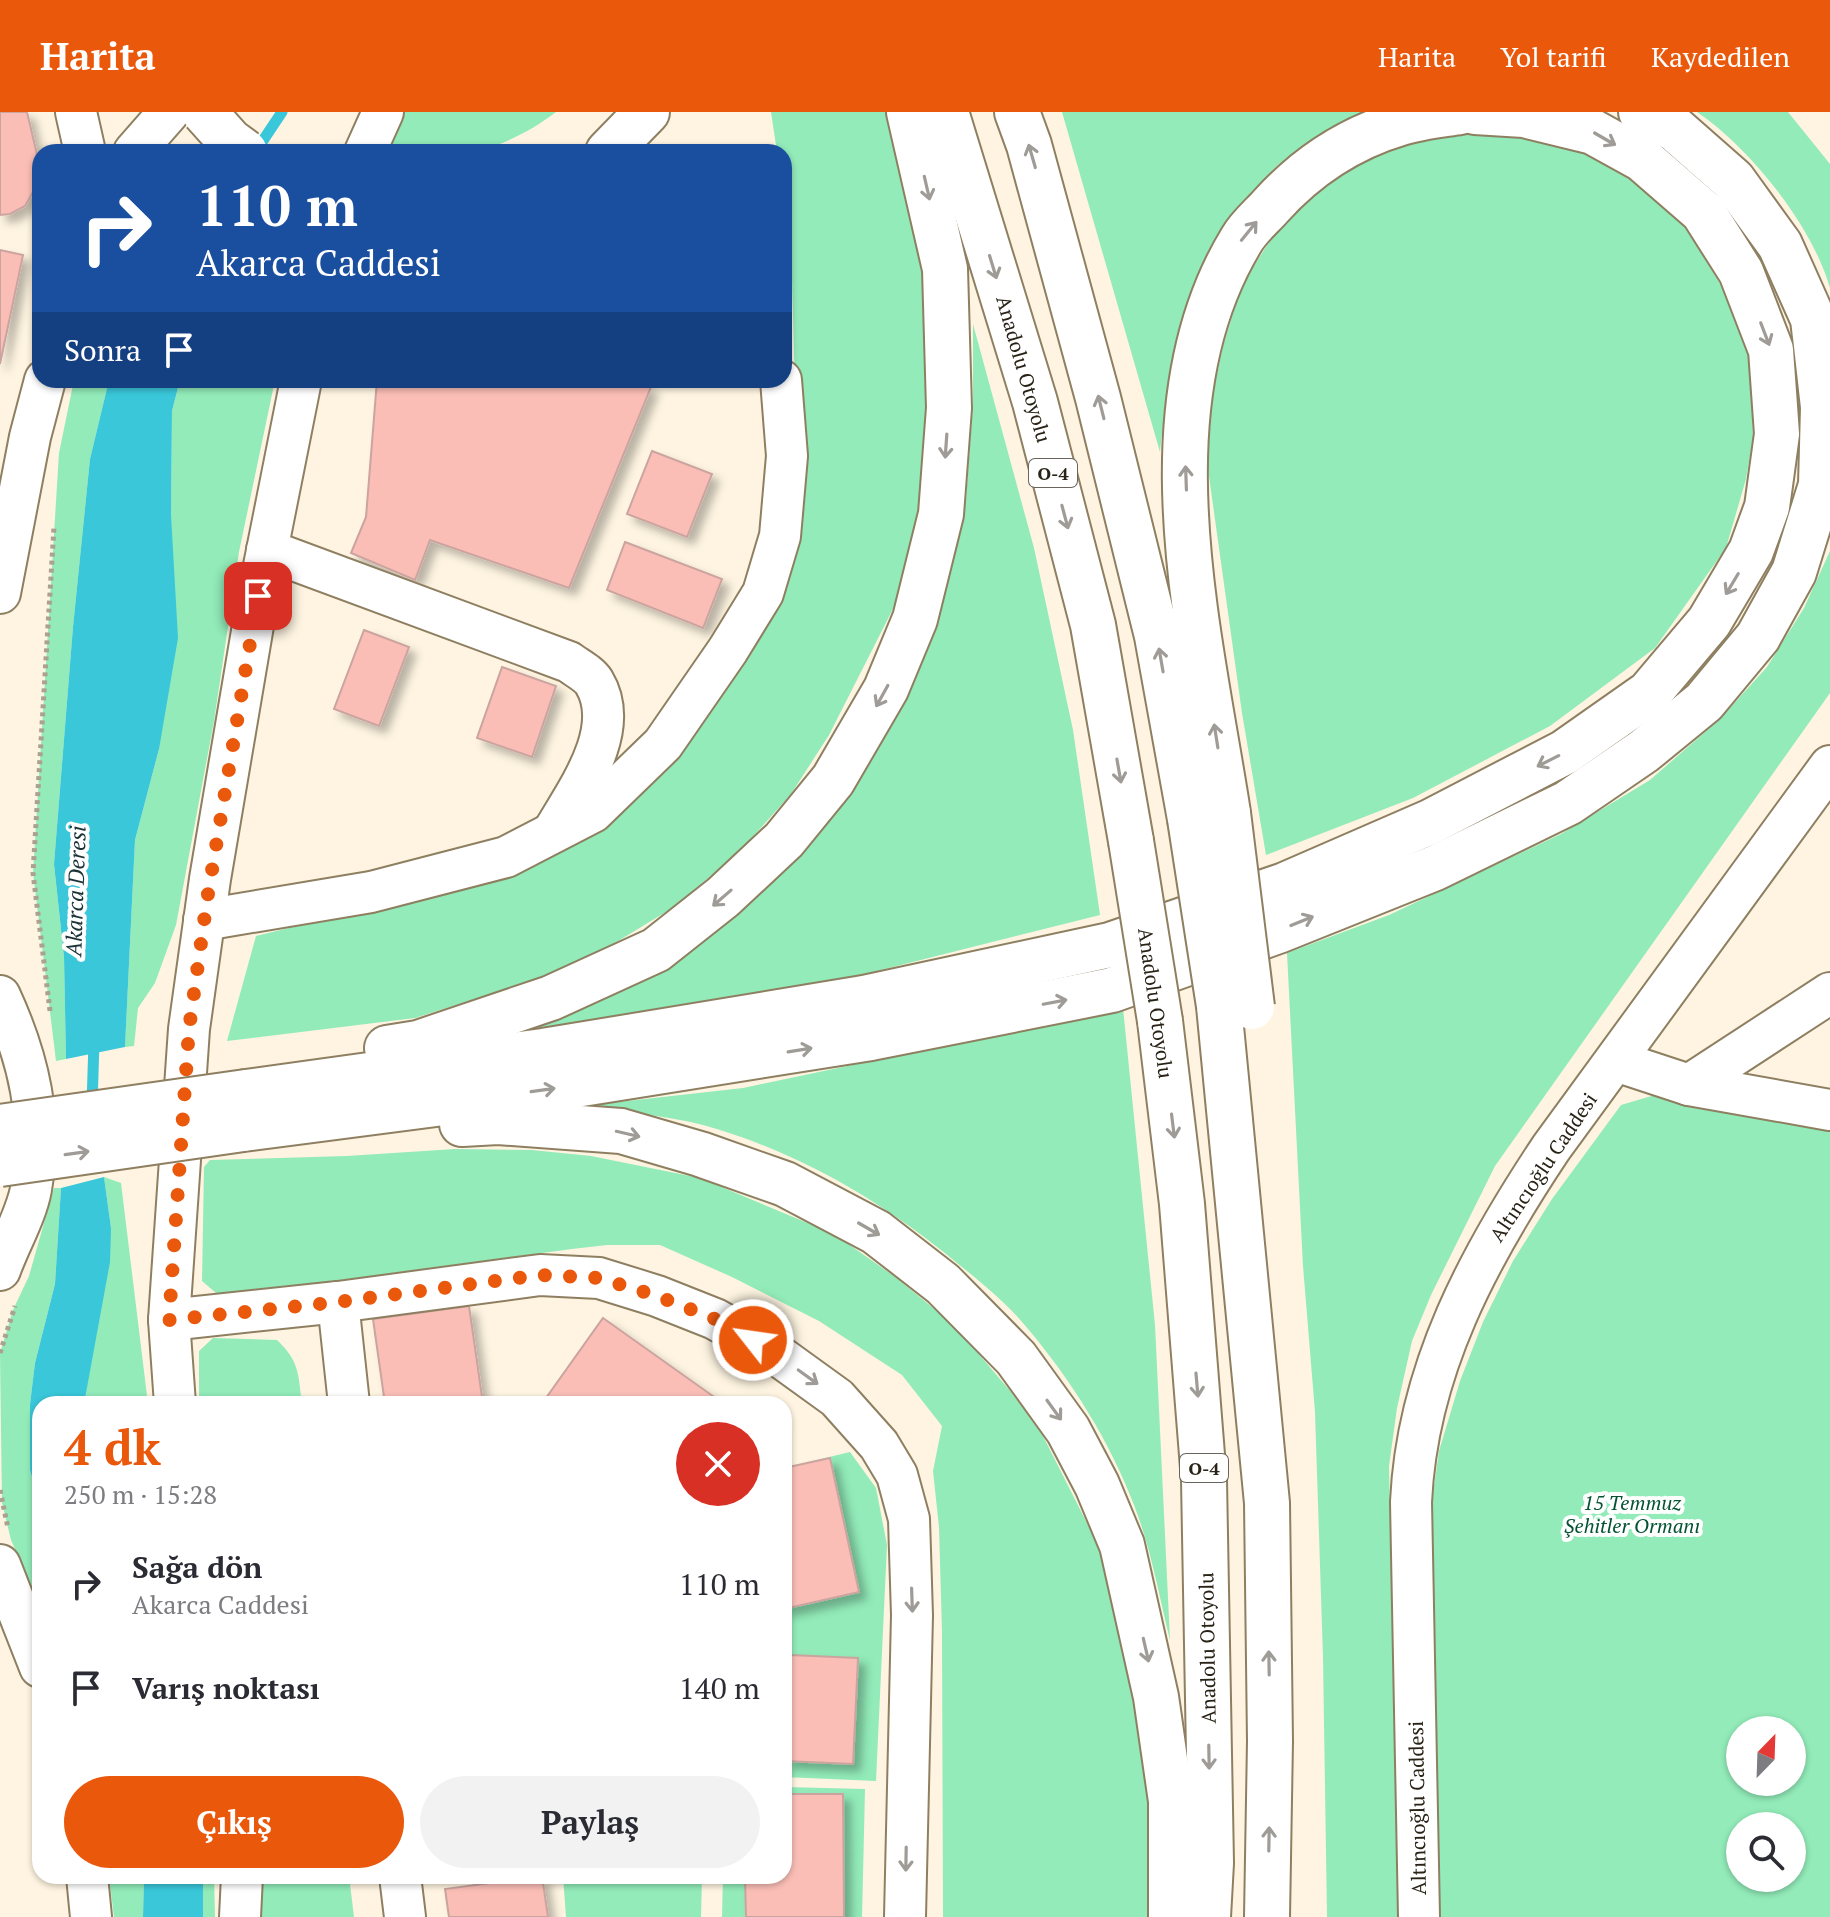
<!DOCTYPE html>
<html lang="tr">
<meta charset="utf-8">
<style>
body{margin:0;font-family:"PT Serif",serif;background:#f2f2f3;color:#2b2b33;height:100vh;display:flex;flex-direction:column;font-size:30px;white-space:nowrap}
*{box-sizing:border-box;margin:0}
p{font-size:26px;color:#7c7c81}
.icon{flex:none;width:44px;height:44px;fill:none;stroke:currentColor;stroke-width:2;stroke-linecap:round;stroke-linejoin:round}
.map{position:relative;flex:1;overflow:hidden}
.panel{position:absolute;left:32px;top:1284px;width:760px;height:488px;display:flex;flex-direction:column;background:#fff;border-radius:24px;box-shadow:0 2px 6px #0004}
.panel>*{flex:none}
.hud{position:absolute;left:32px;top:32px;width:760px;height:244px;border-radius:24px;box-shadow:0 2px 6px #0004;background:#1a4fa0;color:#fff;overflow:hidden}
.needle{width:52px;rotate:23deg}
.fabs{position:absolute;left:1726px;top:1604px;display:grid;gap:16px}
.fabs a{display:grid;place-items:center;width:80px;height:80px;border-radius:50%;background:#fff;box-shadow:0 2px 6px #0004;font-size:40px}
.pin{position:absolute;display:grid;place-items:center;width:68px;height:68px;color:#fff;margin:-34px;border-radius:16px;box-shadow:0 4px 12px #0006}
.me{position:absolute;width:88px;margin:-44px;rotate:300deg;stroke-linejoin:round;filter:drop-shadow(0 0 6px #0008)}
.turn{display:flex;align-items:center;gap:28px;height:168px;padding:0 32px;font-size:36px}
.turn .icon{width:104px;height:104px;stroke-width:2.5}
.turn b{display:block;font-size:56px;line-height:68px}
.then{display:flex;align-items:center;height:76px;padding:0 32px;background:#0003;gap:16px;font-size:30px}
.round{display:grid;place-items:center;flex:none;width:84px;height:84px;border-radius:42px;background:#f2f2f3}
.summary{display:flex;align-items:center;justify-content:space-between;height:136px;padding:0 32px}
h1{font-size:48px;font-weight:700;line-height:60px;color:#ea580c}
.action{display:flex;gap:16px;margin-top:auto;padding:16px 32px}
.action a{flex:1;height:92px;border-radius:48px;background:#ea580c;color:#fff;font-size:32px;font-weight:700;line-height:92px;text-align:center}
.action a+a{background:#f2f2f3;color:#2b2b33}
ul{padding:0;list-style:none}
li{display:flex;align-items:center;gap:24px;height:104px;padding:0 32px}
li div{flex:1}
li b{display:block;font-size:30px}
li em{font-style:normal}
header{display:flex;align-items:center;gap:48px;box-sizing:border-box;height:112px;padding:0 40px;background:#ea580c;color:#fff}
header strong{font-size:38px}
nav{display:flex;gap:44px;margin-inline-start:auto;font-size:28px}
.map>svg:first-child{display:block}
.green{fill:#92ebb9;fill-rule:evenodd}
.water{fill:#3ac7da}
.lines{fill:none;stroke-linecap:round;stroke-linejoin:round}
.stream{stroke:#3ac7da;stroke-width:11}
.building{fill:#fabeb6;stroke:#cba49f;stroke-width:2;filter:url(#shadow)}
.minor-casing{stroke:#8e7f61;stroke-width:44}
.major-casing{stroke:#8e7f61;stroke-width:48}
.highway-casing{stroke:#8e7f61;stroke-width:48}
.path{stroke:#aaa191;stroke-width:5;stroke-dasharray:4 4;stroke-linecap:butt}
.minor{stroke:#fff;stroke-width:40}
.major{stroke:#fff;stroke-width:44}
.highway{stroke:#fff;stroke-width:44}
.major-bridge-casing{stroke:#8e7f61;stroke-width:48;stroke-linecap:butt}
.highway-bridge-casing{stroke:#8e7f61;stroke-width:48;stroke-linecap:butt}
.major-bridge{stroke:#fff;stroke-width:44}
.highway-bridge{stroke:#fff;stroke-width:44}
.oneway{stroke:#9f9c97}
.route{stroke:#ea580c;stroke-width:14;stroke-dasharray:0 25.2}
.labels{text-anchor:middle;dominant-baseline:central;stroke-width:8;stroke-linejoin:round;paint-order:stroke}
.shield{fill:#fff;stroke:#69655d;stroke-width:2}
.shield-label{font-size:18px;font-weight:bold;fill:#292317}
.street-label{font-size:20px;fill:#292317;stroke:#fff}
.park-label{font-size:20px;font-style:italic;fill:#035333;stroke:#fff}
.water-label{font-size:22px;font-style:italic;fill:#1b3236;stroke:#fff}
</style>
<header>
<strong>Harita</strong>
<nav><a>Harita</a><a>Yol tarifi</a><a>Kaydedilen</a></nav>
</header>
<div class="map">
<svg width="1830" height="1805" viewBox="0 0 1830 1805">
<defs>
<filter id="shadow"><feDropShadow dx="7" dy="7" stdDeviation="4" flood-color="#0004"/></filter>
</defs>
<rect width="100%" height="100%" fill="#fef4e1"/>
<g class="green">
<path d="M388 0H556C534 17 504 33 477 39 450 45 404 40 375 40Z"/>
<polygon points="771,0 892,0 914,100 928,197 926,299 920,387 900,483 829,623 791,682 740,739 674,795 605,837 534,868 415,906 227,929 256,824 371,796 496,761 738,542 797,345 791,133 784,85 784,40 777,40"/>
<path d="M1062 0H1368C1338 14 1309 30 1283 49 1272 57 1262 70 1253 80 1182 155 1171 242 1160 340Z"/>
<path d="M1697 0H1788L1830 52V176C1812 113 1750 36 1697 0Z"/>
<polygon points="1509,18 1558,28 1598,46 1647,73 1682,110 1738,201 1751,241 1753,326 1746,367 1726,436 1655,536 1550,614 1413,686 1266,743 1242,601 1207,350 1211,288 1224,231 1242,172 1281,112 1316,80 1350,54 1393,31 1448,21"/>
<polygon points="973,212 1034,436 1073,618 1100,803 865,862 522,923 629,873 731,807 786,757 881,627 913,570 938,502 952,452 966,387 973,292"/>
<polygon points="74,268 109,268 90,347 73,515 54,752 64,845 66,947 56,949 33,761 59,341"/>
<polygon points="180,268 275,268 239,440 214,609 176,813 155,871 138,896 134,934 125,935 135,728 159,637 171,403 172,299"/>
<polygon points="1830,439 1830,581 1495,1054 1431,1183 1412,1229 1397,1296 1389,1354 1398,1805 1327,1805 1323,1545 1315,1300 1303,1154 1287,841 1389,803 1561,722 1650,668 1719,608 1767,555 1804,496"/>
<path d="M1123 896 1155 1213 1170 1528C1159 1484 1151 1436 1134 1393 1110 1330 1072 1269 1028 1217 1008 1192 982 1171 957 1151 882 1089 797 1039 703 1013 664 1003 622 1000 583 994L743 976Z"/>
<path d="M1689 973 1830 998V1805H1440L1431 1396 1439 1339 1460 1269 1483 1210 1513 1149 1552 1087 1621 993ZM1740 1618H1792V1670H1740ZM1740 1714H1792V1766H1740Z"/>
<polygon points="455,1037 532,1038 591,1044 700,1066 834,1122 894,1164 954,1213 1011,1280 1043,1324 1096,1429 1111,1476 1153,1659 1159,1805 943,1805 942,1519 939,1415 933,1359 942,1314 902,1263 819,1209 732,1165 660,1133 607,1133 572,1137 237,1182 216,1181 202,1169 204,1055 210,1048 347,1044"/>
<polygon points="104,1065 121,1071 148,1292 84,1292 111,1116"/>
<polygon points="54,1076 61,1076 55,1172 35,1251 30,1292 30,1358 40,1394 40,1492 11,1428 2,1391 0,1241 13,1198 29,1164"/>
<path d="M213 1226 277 1228C300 1250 298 1262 302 1292H199V1239Z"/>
<polygon points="850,1340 876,1376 887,1433 876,1669 784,1665 784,1356"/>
<polygon points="784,1675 865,1677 862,1805 722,1805 723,1764 784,1764"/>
<polygon points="109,1764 144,1764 143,1805 114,1805"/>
<polygon points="203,1764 214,1764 215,1805 203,1805"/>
<polygon points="259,1764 349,1764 354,1805 260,1805"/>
<polygon points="563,1764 702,1764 701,1805 566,1805"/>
</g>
<g class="water">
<polygon points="109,268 180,268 172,299 171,403 178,526 159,637 135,728 125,935 66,947 64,845 54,752 73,515 90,347"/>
<polygon points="104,1065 111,1116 110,1150 84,1292 40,1292 40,1394 30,1358 30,1292 35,1251 55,1172 61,1076"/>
<polygon points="144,1764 203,1764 203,1805 143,1805"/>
</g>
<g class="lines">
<g class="stream">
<polyline points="256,39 282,0"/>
<polyline points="92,993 94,930"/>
</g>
</g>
<g class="building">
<polygon points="0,0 27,0 38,47 39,69 25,94 10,102 0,103"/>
<polygon points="0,138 23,143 0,252"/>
<polygon points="377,268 631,268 651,275 569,476 430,428 415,468 351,441 366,405"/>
<polygon points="652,339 712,362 687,425 627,402"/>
<polygon points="625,430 722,467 703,516 607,478"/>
<polygon points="364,518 409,535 379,614 334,597"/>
<polygon points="502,555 556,574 532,645 477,626"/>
<polygon points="469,1194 483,1292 385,1292 373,1207"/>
<polygon points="603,1206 724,1292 555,1292 546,1286"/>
<polygon points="830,1346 859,1480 784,1497 784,1356"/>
<polygon points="790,1543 858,1546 853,1652 785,1649"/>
<polygon points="784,1682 843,1682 844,1805 746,1805 745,1764 784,1764"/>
<polygon points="542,1764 548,1805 449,1805 445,1777"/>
</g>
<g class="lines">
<defs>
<g id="minor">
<polyline points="76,0 85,40"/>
<polyline points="134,40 169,0"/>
<polyline points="365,40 383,0"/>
<path d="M267 438 569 550C577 556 589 562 594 570 623 618 576 680 553 720"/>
<polyline points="0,481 30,325 45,268"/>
<polyline points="204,808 371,780 506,745 593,700 663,632 728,538 763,481 780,424 787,344 781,268"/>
<path d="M0 884C29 947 43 1007 31 1077 26 1104 9 1132 0 1158"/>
<polyline points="1616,949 1689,973 1830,998"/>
<polyline points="1689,973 1830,881"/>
<polyline points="338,1190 349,1292"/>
<polyline points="169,1208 338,1190 540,1163 599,1166 657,1184 715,1207 772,1239 837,1286 879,1333 897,1363 909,1407 912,1503 905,1805"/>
<polyline points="175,1292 169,1208 189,917 210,767 258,484 301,268"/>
<polyline points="0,1453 40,1555"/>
<polyline points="87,1764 91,1805"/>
<polyline points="400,1764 405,1805"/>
<polyline points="240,1805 242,1764"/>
<path d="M1419 1805 1411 1390C1417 1258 1479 1144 1551 1036L1830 654"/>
</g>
<polyline id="major" points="608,40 647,0"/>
<g id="highway">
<polyline points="946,0 1035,290 1093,513 1131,729"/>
<polyline points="1017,0 1029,33 1098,286 1157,524 1190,707"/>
<path d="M1228 701C1200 520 1140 293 1242 127 1249 115 1261 105 1270 95 1305 56 1350 26 1401 11 1420 5 1441 3 1460 0"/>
<polyline points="1219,894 1267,1391 1270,1629 1267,1805"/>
<polyline points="1160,909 1182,1092 1204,1368 1211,1751 1208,1805"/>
<polyline points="387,936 418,931 551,886 656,838 723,785 784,728 833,668 886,577 915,507 941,402 949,296 945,157 909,0"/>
<polyline points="246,980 543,939 864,886 1110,833 1285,773 1430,710 1565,640 1649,581 1709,510 1751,439 1767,395 1777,322 1771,238 1741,160 1703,100 1642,47 1593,20 1524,3 1475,0"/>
<polyline points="462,1012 498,1010 621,1019 700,1042 785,1072 876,1120 943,1172 1016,1246 1068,1318 1097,1373 1122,1433 1156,1585 1171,1689 1171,1805"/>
<polyline points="243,1017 550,977 871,926 1112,878 1278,819 1435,756 1568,691 1644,639 1704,590 1758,525 1794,460 1821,373 1823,295 1813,207 1780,133 1733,68 1675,17 1641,0"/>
</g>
</defs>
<use href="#minor" class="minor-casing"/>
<use href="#major" class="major-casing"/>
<use href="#highway" class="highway-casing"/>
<g class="path">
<polyline points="50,899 33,761 54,415"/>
<polyline points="0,1241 15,1194"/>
<polyline points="0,1378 8,1416"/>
</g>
<use href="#minor" class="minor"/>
<use href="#major" class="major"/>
<use href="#highway" class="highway"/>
<defs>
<polyline id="major-bridge" points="204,0 230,29 245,40"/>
<g id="highway-bridge">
<polyline points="1228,701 1252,895"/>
<polyline points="1190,707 1219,894"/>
<polyline points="1131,729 1160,909"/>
<polyline points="0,1015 246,980"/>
<polyline points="0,1052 243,1017"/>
</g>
</defs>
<use href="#major-bridge" class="major-bridge-casing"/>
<use href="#highway-bridge" class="highway-bridge-casing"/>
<use href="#major-bridge" class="major-bridge"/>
<use href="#highway-bridge" class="highway-bridge"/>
</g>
<defs><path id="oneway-shaft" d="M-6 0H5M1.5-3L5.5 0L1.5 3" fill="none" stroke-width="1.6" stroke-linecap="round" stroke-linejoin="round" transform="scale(2)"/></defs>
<g class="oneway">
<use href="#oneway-shaft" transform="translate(1605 27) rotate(30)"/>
<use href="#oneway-shaft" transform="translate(1032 44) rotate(-106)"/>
<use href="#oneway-shaft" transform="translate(927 76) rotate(77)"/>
<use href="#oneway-shaft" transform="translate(1249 119) rotate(-51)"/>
<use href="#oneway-shaft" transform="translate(993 155) rotate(73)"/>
<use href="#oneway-shaft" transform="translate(1765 222) rotate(69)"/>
<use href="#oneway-shaft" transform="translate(1101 295) rotate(-104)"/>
<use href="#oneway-shaft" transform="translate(946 334) rotate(94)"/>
<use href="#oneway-shaft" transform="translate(1186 366) rotate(-92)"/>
<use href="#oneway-shaft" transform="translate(1065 405) rotate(75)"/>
<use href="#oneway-shaft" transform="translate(1732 472) rotate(121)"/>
<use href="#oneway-shaft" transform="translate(1161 548) rotate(-100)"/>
<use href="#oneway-shaft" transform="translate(882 584) rotate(119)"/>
<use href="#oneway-shaft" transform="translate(1216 624) rotate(-99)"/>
<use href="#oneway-shaft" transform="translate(1548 649) rotate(153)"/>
<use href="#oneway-shaft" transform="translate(1119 659) rotate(80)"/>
<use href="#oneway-shaft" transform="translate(722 786) rotate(139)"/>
<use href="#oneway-shaft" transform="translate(1302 809) rotate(-22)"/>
<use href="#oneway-shaft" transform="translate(1055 890) rotate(-11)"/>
<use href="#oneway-shaft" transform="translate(800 938) rotate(-9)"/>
<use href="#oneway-shaft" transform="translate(543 978) rotate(-8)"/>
<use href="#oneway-shaft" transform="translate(1173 1014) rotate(83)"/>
<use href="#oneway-shaft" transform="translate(628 1022) rotate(13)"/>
<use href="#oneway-shaft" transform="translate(77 1041) rotate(-8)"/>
<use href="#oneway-shaft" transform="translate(869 1117) rotate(30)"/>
<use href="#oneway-shaft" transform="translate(808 1265) rotate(36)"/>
<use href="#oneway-shaft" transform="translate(1197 1273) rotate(85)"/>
<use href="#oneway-shaft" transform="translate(1054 1298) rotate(54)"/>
<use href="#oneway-shaft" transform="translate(912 1488) rotate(88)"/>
<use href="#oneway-shaft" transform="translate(1146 1538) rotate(77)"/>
<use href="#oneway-shaft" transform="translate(1269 1551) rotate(-91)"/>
<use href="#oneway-shaft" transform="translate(1209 1645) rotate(89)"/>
<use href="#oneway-shaft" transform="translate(1269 1727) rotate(-89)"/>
<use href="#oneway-shaft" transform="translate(906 1747) rotate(91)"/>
</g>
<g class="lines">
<polyline class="route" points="258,484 207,788 189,917 169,1208 338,1190 540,1163 599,1166 657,1184 715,1207 753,1228"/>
</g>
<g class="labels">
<g class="shield">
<rect x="1029" y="347" width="48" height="28" rx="6"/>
<rect x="1180" y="1342" width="48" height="28" rx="6"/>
</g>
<g class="shield-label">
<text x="1053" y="361">O-4</text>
<text x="1204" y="1356">O-4</text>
</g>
<g class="street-label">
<text transform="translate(1024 257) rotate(74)">Anadolu Otoyolu</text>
<text transform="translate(1156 891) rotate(82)">Anadolu Otoyolu</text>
<text transform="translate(1543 1055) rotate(-56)">Altıncıoğlu Caddesi</text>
<text transform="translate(1207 1536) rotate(-91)">Anadolu Otoyolu</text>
<text transform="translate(1417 1696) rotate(-91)">Altıncıoğlu Caddesi</text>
</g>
<g class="park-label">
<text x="1632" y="1390">15 Temmuz<tspan x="1632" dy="23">Şehitler Ormanı</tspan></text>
</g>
<g class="water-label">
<text transform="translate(75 779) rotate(-88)">Akarca Deresi</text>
</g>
</g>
</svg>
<div class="fabs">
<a><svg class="needle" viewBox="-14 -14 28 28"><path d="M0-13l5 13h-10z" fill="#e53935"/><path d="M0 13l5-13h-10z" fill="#7c7c81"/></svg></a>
<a><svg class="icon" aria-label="search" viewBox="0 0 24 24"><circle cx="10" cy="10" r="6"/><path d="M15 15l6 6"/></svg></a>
</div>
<div class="pin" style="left:258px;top:484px;background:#d93025"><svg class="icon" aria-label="arrive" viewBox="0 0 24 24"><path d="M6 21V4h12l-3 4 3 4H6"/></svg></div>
<svg class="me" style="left:753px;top:1228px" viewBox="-20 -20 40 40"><circle r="17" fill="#ea580c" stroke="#fff" stroke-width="3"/><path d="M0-11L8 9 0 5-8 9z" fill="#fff"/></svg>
<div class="hud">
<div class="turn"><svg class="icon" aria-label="right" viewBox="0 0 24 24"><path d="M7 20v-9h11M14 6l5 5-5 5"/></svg><div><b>110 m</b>Akarca Caddesi</div></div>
<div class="then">Sonra<svg class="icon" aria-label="arrive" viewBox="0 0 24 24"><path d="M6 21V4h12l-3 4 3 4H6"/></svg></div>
</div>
<section class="panel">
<div class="summary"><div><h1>4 dk</h1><p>250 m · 15:28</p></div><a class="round" style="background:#d93025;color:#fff"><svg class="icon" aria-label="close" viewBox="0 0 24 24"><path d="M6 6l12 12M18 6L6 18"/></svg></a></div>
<ul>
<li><svg class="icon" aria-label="right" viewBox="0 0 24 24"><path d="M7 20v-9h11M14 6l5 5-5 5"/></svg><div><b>Sağa dön</b><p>Akarca Caddesi</p></div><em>110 m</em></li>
<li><svg class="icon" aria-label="arrive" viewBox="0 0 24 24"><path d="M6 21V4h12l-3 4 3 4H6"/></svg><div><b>Varış noktası</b></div><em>140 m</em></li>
</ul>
<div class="action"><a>Çıkış</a><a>Paylaş</a></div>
</section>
</div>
